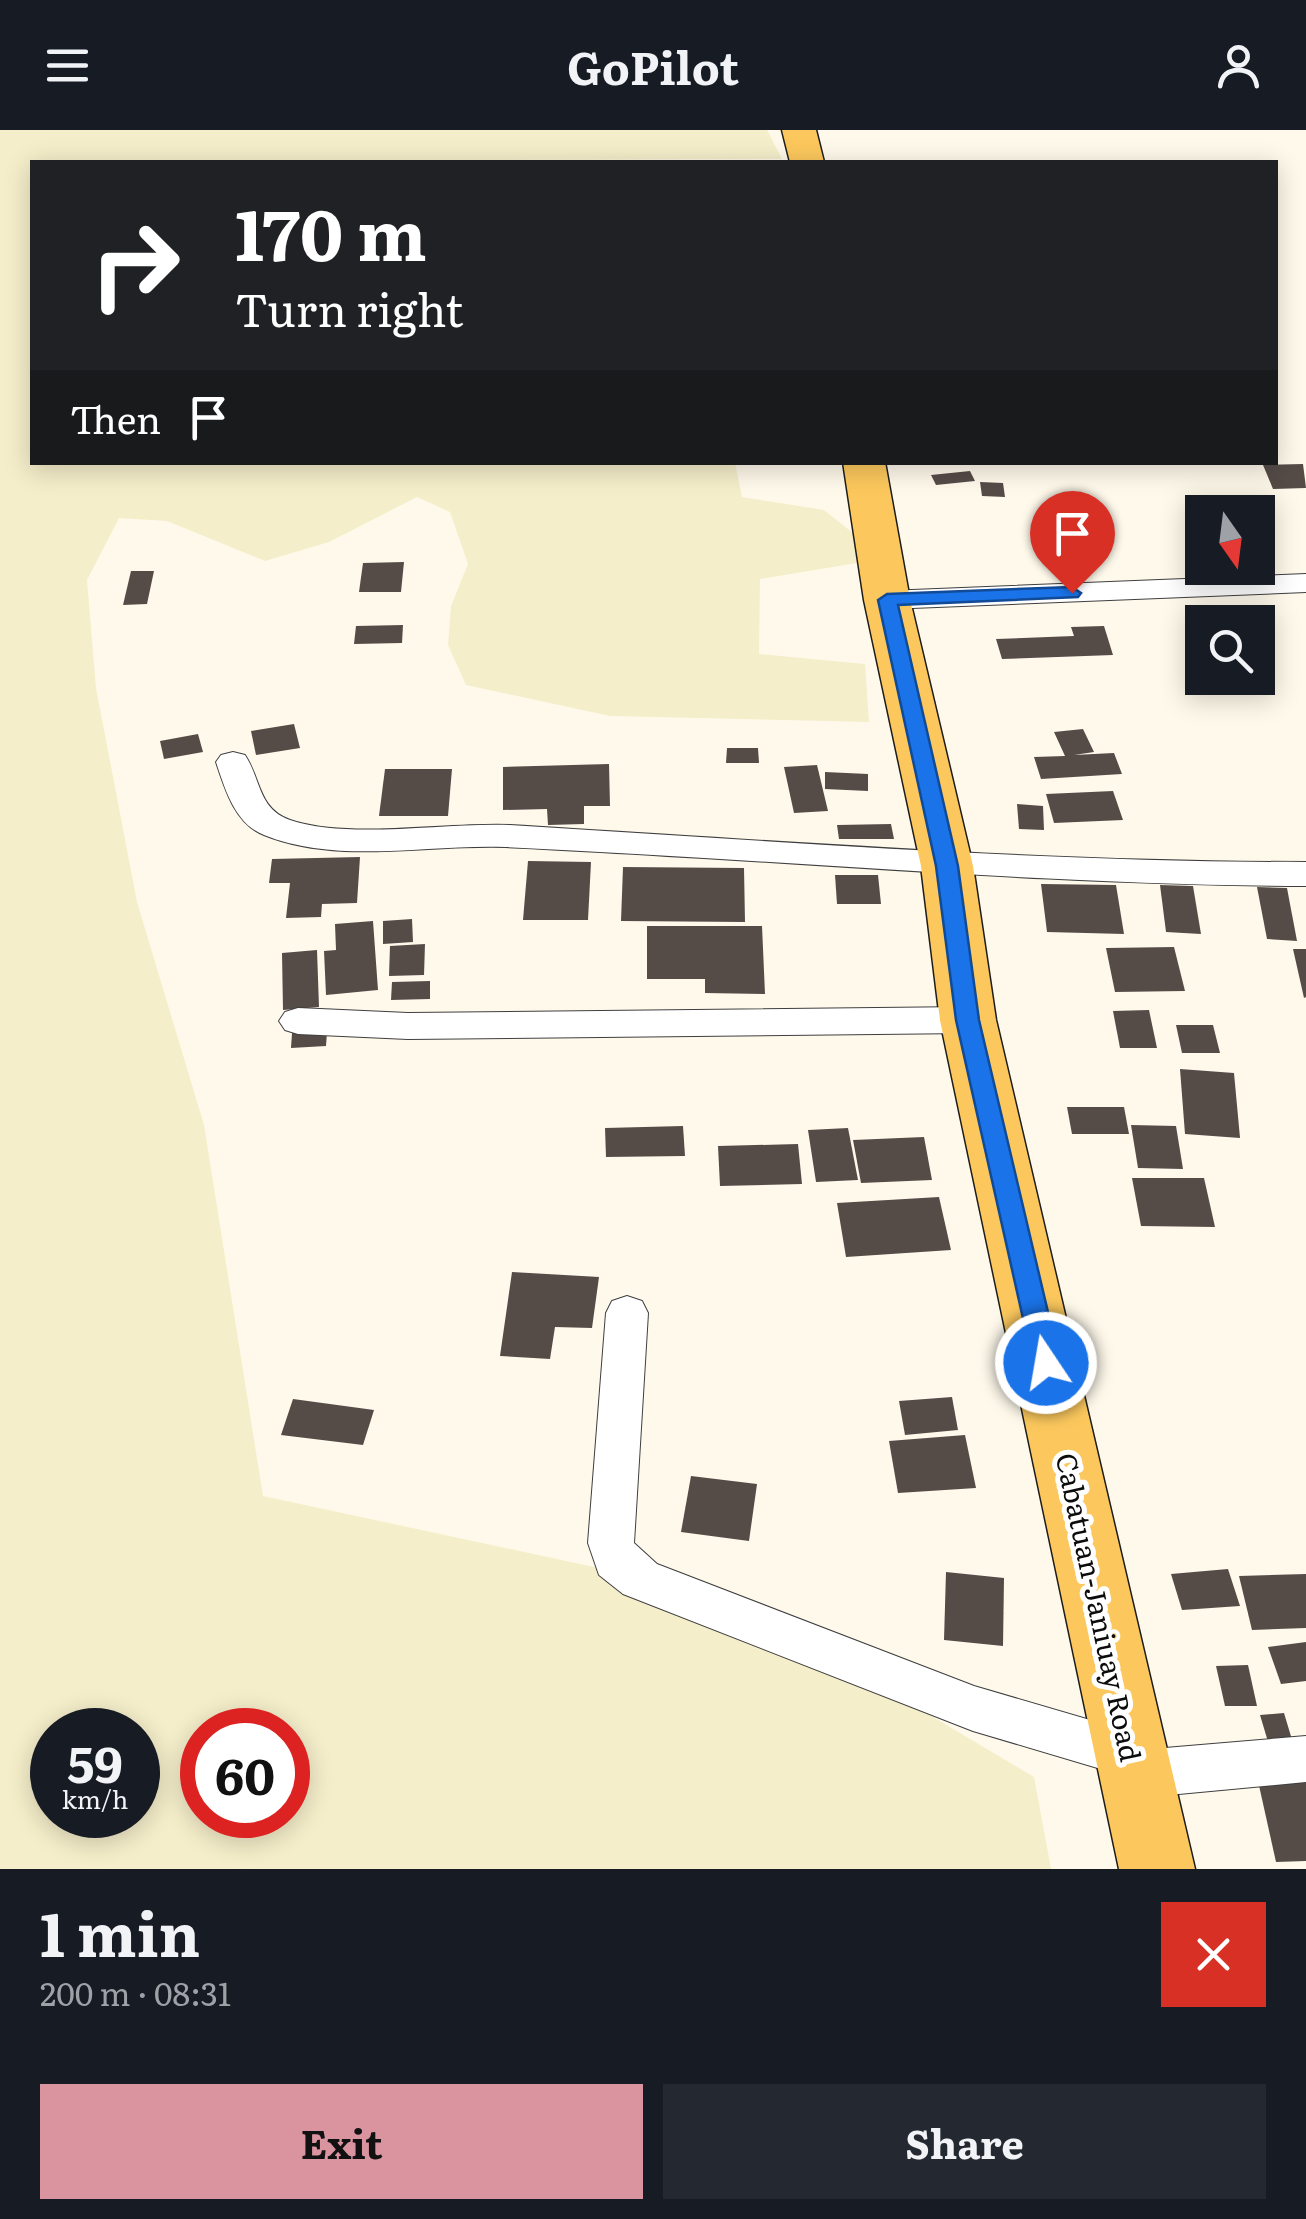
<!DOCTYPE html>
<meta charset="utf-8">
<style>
body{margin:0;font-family:Literata,serif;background:#242831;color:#f1f3f6;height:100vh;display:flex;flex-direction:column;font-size:38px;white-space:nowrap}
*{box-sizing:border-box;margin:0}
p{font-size:32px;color:#9ea1a6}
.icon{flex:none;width:55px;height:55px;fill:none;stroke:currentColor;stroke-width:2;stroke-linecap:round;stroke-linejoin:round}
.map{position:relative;height:1739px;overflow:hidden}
.drawer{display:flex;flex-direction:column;background:#171b24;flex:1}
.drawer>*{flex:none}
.top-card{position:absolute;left:30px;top:30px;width:1248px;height:305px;border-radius:0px;box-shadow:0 5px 25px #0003;background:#202124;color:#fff;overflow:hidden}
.needle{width:65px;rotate:166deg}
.buttons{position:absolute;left:1185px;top:365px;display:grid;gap:20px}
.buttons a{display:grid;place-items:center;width:90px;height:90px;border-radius:0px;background:#171b24;box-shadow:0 5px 25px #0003;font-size:50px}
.speed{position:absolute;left:30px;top:1578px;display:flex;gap:20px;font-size:50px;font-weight:700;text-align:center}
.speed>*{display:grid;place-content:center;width:130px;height:130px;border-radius:50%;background:#171b24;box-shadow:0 5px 25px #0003;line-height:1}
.speed small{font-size:25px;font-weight:400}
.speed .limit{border:15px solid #d22;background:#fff;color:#111}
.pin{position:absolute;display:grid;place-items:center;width:85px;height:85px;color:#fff;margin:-102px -42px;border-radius:50% 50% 50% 0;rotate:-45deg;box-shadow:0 0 10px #0007}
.pin .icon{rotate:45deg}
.me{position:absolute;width:110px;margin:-55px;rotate:348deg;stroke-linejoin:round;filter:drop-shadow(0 0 8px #0008)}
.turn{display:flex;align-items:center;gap:35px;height:210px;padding:0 40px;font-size:45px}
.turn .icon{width:130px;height:130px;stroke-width:2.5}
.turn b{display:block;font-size:70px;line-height:85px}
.then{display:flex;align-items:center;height:95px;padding:0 40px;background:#0003;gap:20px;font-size:38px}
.round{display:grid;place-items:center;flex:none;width:105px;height:105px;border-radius:0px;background:#242831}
.overview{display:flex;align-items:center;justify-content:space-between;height:170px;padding:0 40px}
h1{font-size:60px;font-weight:700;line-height:75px}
.button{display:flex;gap:20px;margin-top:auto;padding:20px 40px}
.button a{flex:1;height:115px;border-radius:0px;background:#da94a0;color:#111;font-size:40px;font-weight:700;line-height:115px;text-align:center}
.button a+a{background:#242831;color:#f1f3f6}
header{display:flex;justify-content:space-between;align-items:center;height:130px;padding:0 40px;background:#171b24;font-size:45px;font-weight:700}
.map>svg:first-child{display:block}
.farmland{fill:#f5eeca;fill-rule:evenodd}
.building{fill:#554c48}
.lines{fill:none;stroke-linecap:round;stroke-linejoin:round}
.street-casing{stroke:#3f3f3f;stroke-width:2}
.primary-casing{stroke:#1d1d1d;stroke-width:3}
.street{fill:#fff;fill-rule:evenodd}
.primary{fill:#fcc85d;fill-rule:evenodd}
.route{fill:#1a73e8;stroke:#114b97;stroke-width:2.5}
.labels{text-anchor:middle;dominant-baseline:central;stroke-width:10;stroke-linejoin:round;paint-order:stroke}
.street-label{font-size:28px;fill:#0c0c0c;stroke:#fff}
</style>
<header><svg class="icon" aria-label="menu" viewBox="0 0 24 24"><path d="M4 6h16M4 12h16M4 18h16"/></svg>GoPilot<svg class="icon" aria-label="person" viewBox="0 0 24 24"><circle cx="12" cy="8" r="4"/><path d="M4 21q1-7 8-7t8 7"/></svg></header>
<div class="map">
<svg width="1306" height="1739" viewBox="0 0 1306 1739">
<rect width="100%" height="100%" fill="#fff9eb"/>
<path class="farmland" d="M0 0H767L782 29 32 32V332L735 333 742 367 824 380 853 403 857 433 760 449 759 524 865 534 869 592 610 586 466 555 448 515 451 476 468 434 450 382 417 367 329 412 265 431 167 391 119 388 87 450 96 558 137 772 204 995 263 1366 650 1449 923 1581 1034 1647 1051 1739H0ZM52 1600H138V1685H52ZM202 1600H288V1685H202Z"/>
<g class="building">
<polygon points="1303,334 1306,358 1273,359 1263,335"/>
<polygon points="970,341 975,351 936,355 931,345"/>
<polygon points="980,352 1003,353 1005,367 982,366"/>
<polygon points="404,432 401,462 359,462 363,433"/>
<polygon points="131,441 154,441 147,474 123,475"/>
<polygon points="403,495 402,513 354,514 356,496"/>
<polygon points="1104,496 1113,525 1002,529 996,509 1074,506 1071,497"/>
<polygon points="294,594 300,618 256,625 251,601"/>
<polygon points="1083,599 1094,622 1074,625 1114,623 1122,644 1041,649 1034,627 1065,626 1054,602"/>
<polygon points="198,604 203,622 164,629 160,611"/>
<polygon points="727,618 758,618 759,633 726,633"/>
<polygon points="609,634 610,676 584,676 584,694 548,695 547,679 503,680 503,637"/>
<polygon points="817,635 828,681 794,683 784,637"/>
<polygon points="385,639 452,639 448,686 379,686"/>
<polygon points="825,642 868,644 868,661 825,659"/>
<polygon points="1113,661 1123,690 1054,693 1046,664"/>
<polygon points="1017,674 1043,676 1044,700 1019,699"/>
<polygon points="891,694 894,709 839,709 837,695"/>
<polygon points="360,727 357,773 322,774 321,787 286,788 290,753 269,753 272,729"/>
<polygon points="528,731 591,732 588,790 523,790"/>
<polygon points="623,737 744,738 745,792 621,791"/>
<polygon points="835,745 878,745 881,774 837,774"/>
<polygon points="1041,754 1116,755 1124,804 1047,802"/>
<polygon points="1160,755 1193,756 1201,804 1166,802"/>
<polygon points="1257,757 1287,758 1297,811 1267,809"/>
<polygon points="412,789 413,812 383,814 383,791"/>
<polygon points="373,791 378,860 326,865 324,821 336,820 335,794"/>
<polygon points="647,796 762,796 765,864 705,863 705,849 647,849"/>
<polygon points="425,814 424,845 389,846 390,816"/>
<polygon points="1174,817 1185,861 1115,862 1106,818"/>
<polygon points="1293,819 1306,819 1306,867 1304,868"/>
<polygon points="317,820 319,877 283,880 282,823"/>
<polygon points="430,851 430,869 391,870 392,852"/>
<polygon points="1149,880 1157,918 1120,918 1113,881"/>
<polygon points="1176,895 1213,895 1220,923 1182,923"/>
<polygon points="327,902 326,916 291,918 292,903"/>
<polygon points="1180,939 1234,943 1240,1008 1185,1004"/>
<polygon points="1067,977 1124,977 1129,1004 1072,1004"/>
<polygon points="1131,995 1176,996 1183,1039 1138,1038"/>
<polygon points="683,996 685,1026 606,1027 605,998"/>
<polygon points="848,998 858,1050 816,1052 808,1000"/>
<polygon points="924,1007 932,1050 861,1053 853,1010"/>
<polygon points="798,1014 802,1054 720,1056 718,1016"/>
<polygon points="1132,1048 1204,1048 1215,1097 1141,1096"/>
<polygon points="939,1067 951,1120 846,1127 837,1073"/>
<polygon points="512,1142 599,1147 592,1198 555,1197 550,1229 500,1226"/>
<polygon points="952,1267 958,1300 905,1305 899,1271"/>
<polygon points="293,1269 374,1280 363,1315 281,1305"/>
<polygon points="965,1305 976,1358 898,1363 889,1311"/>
<polygon points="691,1346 757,1354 749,1411 681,1402"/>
<polygon points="1228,1439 1240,1476 1182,1480 1171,1444"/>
<polygon points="946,1442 1004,1448 1003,1516 944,1510"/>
<polygon points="1306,1444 1306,1498 1252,1500 1239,1446"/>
<polygon points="1306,1512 1306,1551 1281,1554 1268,1517"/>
<polygon points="1248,1535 1257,1576 1225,1576 1216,1536"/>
<polygon points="1284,1583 1293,1613 1269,1615 1260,1585"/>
<polygon points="1306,1650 1306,1731 1276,1732 1258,1651"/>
</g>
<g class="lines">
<defs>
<g id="street">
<polygon points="1306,444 1306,462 887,479 872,470 887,461"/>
<path d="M233 622 245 625C261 649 258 679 290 690 348 710 447 692 510 695 775 711 1040 732 1306 732V756C1038 755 772 729 505 717 428 714 338 735 264 705 235 694 225 659 216 632L221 625Z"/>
<polygon points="968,877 981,881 987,890 981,899 968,903 408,909 298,904 285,900 279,891 285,882 298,878 408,883"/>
<polygon points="627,1166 642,1171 648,1183 634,1413 657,1434 974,1556 1131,1602 1149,1608 1153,1619 1306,1606 1306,1652 1136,1668 1118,1661 1111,1642 973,1601 623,1464 599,1445 588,1413 606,1183 612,1171"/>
</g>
<g id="primary">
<polygon points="782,0 816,0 824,32 790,32"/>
<polygon points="843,332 885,332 910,470 973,736 996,890 1195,1739 1119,1739 940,890 921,736 864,470"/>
</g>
</defs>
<use href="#street" class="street-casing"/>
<use href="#primary" class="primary-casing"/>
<use href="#street" class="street"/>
<use href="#primary" class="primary"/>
</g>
<polygon class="route" points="1072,457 1081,463 1078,467 898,475 958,736 979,890 1060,1233 1046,1243 1033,1233 956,890 936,736 878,470 887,464"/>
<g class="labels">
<g class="street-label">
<text transform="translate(1100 1477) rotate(78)">Cabatuan-Janiuay Road</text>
</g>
</g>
</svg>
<div class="buttons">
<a><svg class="needle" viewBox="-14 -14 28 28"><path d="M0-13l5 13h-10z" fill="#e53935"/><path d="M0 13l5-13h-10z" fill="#9ea1a6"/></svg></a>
<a><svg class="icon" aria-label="search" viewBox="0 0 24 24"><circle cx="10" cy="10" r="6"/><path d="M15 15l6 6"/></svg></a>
</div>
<div class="speed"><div>59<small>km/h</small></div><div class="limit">60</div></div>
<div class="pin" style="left:1072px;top:463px;background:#d93025"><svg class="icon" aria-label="arrive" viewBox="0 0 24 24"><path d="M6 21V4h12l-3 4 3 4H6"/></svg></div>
<svg class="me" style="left:1046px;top:1233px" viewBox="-20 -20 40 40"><circle r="17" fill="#1a73e8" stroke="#fff" stroke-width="3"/><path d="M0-11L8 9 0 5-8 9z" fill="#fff"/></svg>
<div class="top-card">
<div class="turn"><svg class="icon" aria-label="right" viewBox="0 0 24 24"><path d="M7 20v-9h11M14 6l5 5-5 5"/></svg><div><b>170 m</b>Turn right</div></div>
<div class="then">Then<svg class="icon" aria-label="arrive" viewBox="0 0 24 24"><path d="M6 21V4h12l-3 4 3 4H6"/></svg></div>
</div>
</div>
<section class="drawer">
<div class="overview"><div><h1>1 min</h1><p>200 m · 08:31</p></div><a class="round" style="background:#d93025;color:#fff"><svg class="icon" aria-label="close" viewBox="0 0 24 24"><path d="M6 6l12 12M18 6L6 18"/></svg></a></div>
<div class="button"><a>Exit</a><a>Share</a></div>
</section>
